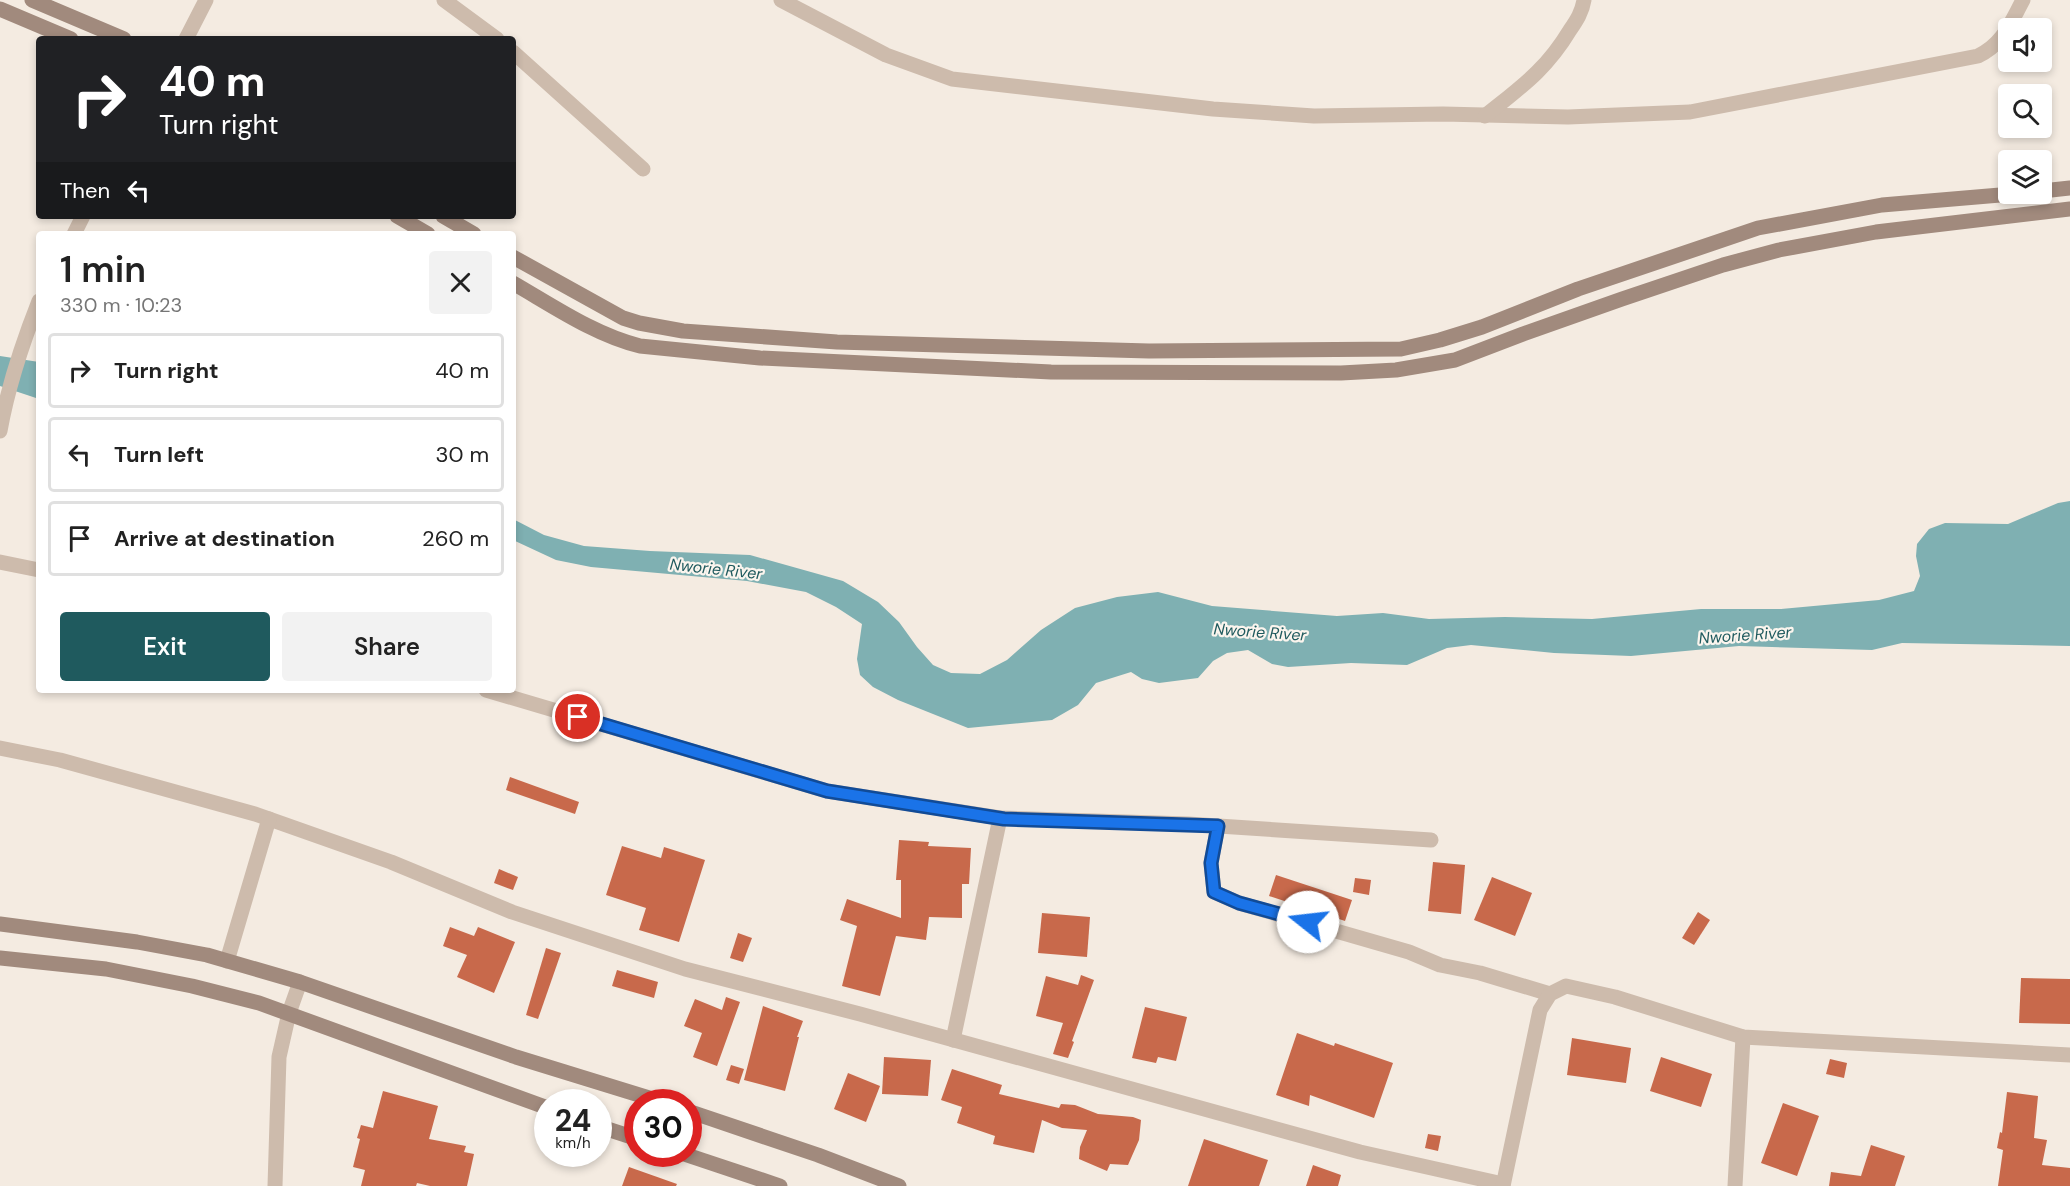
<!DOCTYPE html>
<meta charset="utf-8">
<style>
body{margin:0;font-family:"DM Sans",sans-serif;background:#f2f2f2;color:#222;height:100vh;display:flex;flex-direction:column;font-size:22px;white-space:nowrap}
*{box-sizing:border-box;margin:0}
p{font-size:20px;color:#767676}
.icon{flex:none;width:33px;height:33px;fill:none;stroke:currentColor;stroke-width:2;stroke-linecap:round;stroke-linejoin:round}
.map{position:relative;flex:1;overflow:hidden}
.side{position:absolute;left:36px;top:231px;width:480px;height:462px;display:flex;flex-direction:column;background:#fff;border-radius:6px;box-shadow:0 3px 9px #0003}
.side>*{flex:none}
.top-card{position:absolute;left:36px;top:36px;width:480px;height:183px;border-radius:6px;box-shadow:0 3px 9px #0003;background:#202124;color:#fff;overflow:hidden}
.tools{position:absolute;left:1998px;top:18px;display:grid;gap:12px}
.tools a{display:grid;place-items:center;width:54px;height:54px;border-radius:6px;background:#fff;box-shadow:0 3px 9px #0003;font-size:30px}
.speed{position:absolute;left:534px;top:1089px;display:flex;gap:12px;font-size:30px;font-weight:700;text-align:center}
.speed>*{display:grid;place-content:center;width:78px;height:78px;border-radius:50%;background:#fff;box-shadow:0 3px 9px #0003;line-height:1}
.speed small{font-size:15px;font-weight:400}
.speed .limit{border:9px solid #d22;background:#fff;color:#111}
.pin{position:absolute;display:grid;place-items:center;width:51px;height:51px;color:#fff;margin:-26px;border:3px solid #fff;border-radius:50%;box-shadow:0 2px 6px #0007}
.me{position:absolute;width:66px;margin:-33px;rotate:286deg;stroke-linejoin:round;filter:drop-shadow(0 0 4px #0008)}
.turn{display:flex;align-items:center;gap:21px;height:126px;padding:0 24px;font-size:27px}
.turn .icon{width:78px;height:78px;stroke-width:2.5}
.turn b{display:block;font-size:42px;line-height:51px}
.then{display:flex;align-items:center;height:57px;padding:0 24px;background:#0003;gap:12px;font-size:22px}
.round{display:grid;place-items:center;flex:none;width:63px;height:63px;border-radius:6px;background:#f2f2f2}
.summary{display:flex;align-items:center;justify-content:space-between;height:102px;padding:0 24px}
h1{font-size:36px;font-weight:600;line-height:45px}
.cta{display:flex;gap:12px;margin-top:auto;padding:12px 24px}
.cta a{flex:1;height:69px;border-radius:6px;background:#1f5a5e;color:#fff;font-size:24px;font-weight:600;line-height:69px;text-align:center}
.cta a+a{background:#f2f2f2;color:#222}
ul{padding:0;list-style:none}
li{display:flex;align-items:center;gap:18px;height:75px;margin:0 12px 9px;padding:0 12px;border:3px solid #e0e0e0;border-radius:6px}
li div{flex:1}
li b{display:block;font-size:22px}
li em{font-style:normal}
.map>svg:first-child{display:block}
.water{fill:#7fb0b2}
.building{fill:#c8694b}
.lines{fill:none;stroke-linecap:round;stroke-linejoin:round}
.street{stroke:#cdbbac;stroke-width:15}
.secondary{stroke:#a18a7d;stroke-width:15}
.route-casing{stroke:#114b97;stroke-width:15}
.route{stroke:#1a73e8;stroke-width:10}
.labels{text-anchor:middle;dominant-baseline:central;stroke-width:4.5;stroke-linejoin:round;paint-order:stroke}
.water-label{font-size:16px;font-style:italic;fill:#1f5a5e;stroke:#fbf5ee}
</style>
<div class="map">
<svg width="2070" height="1186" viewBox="0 0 2070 1186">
<rect width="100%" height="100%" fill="#f4ebe1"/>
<g class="water">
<polygon points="0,356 39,362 39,399 0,386"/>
<polygon points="2070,501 2070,646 1902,643 1872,650 1739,646 1631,656 1554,653 1471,645 1447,648 1407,665 1351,663 1288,667 1272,664 1248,650 1227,653 1213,661 1198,678 1159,683 1142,679 1131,672 1096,683 1078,705 1052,720 968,728 898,700 873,687 860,675 857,659 862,624 836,607 806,592 747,581 591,567 556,560 513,540 513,519 544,535 584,546 650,551 750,555 843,581 878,602 899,622 917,647 933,665 951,673 980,674 1007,660 1041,630 1075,608 1117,597 1158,592 1212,606 1337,616 1383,613 1429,619 1505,617 1592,619 1701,609 1781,609 1879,600 1914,591 1920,576 1916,556 1917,544 1929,529 1945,523 2008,524 2058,503"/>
</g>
<g class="building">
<polygon points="510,777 579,802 575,814 506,790"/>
<polygon points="899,840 929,842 928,846 971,848 969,884 962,884 962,918 929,917 926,940 896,936 880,996 842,986 857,926 840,920 847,899 901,918 901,880 896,880"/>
<polygon points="622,846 661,858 664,847 705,860 679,942 639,930 646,908 606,895"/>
<polygon points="1433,862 1465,865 1461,914 1428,911"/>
<polygon points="499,869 518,877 513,890 494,883"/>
<polygon points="1276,875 1352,900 1345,921 1269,896"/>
<polygon points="1492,877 1532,893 1515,936 1474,920"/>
<polygon points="1355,878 1371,880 1369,895 1353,892"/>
<polygon points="1698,912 1710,920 1694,945 1682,938"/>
<polygon points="1042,913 1090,917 1087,957 1038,953"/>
<polygon points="450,927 474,936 478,927 515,942 494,993 457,977 467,955 443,946"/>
<polygon points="738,933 752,938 743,962 730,958"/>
<polygon points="546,948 561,953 538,1019 526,1015"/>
<polygon points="617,970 658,982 654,998 612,986"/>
<polygon points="1081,975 1094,980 1072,1041 1074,1042 1068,1058 1053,1054 1063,1023 1036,1016 1046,976 1078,985"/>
<polygon points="2021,978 2070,979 2070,1024 2019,1023"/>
<polygon points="726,997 740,1002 717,1066 693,1057 702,1033 684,1026 695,999 722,1010"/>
<polygon points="763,1006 803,1021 797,1037 799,1037 785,1091 744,1080"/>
<polygon points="1145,1007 1187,1017 1176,1061 1158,1057 1156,1063 1132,1058"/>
<polygon points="1297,1033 1334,1046 1335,1043 1393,1063 1374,1118 1310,1095 1309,1106 1276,1095"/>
<polygon points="1572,1038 1631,1048 1626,1083 1567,1075"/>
<polygon points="884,1057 931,1060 928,1096 882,1094"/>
<polygon points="1661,1057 1712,1074 1701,1107 1650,1091"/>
<polygon points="1830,1059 1847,1063 1844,1078 1826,1074"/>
<polygon points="731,1065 744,1069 739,1084 726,1080"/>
<polygon points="952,1069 1002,1085 999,1094 1059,1108 1061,1104 1075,1105 1098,1114 1133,1117 1141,1120 1139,1140 1128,1165 1110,1164 1107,1171 1079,1159 1080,1147 1087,1130 1062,1128 1042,1120 1034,1153 993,1144 995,1136 957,1123 962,1107 941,1100"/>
<polygon points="848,1073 880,1086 866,1122 834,1109"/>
<polygon points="383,1091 438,1106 429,1139 466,1146 464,1152 474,1154 467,1186 430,1186 417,1183 416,1186 361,1186 365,1170 353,1167 360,1139 357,1138 361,1125 373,1128"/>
<polygon points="2007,1092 2038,1096 2034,1138 2047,1140 2042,1165 2070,1168 2070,1186 1998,1186 2003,1150 1997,1148 2000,1132 2002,1133"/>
<polygon points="1783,1103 1819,1116 1797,1176 1761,1163"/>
<polygon points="1428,1134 1441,1136 1438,1151 1425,1148"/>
<polygon points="1204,1139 1268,1160 1259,1186 1188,1186"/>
<polygon points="1871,1145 1905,1156 1895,1186 1829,1186 1831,1172 1861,1176"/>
<polygon points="1313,1165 1341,1175 1338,1186 1306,1186"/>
<polygon points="629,1167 677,1184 676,1186 622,1186"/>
</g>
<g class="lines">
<g class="street">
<polyline points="444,0 497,39"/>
<path d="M781 0 886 55 952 79 1213 109 1314 116 1443 114 1568 117 1690 112 1978 56C2003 44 2010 24 2023 0"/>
<polyline points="186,39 206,0"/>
<polyline points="513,52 643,169"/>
<path d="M1485 116C1521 87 1546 70 1570 30 1577 20 1582 12 1584 0"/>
<polyline points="74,234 83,216"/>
<path d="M0 431C8 386 22 344 39 301"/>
<polyline points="0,562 39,570"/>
<polyline points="486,690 827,791 1000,818 953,1040"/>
<polyline points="0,748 60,760 255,814 391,862 512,912 685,969 860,1014 1360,1152 1503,1184"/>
<polyline points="1000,818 1188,824 1431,840"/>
<polyline points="1218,826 1211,863 1214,892 1239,903 1409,952 1440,965 1480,973 1550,994"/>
<polyline points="227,961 269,819"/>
<polyline points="275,1186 279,1057 289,1013 300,982"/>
<polyline points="1503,1186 1540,1010 1550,994 1566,986 1615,997 1743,1037 2070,1055"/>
<polyline points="1735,1186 1743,1037"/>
</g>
<g class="secondary">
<polyline points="32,0 124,39"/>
<polyline points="0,9 71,39"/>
<polyline points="2042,191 2070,188"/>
<polyline points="397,216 428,234"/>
<polyline points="443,216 474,234"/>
<polyline points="513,257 623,318 639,323 683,331 837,342 1149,351 1401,349 1440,340 1482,327 1578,289 1758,228 1882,205 2012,194"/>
<path d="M513 283C553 306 595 335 640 346L760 358 1051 372 1341 373 1396 370 1455 360 1523 334 1622 299 1723 265 1779 250 1876 232 2070 209"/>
<polyline points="0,924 137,942 207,955 300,982 516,1057 662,1102"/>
<polyline points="0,958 106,969 192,986 259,1003 548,1108"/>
<polyline points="688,1111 818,1155 899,1186"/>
<polyline points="598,1126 638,1139"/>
<polyline points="684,1154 780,1186"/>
</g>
</g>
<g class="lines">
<defs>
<polyline id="route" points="578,717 827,791 1004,819 1218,826 1211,863 1214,892 1239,903 1308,922"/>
</defs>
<use href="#route" class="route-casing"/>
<use href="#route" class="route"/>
</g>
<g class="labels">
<g class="water-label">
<text transform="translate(716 569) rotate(6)">Nworie River</text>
<text transform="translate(1260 632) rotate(4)">Nworie River</text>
<text transform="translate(1745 635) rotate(-4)">Nworie River</text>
</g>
</g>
</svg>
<div class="tools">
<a><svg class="icon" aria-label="sound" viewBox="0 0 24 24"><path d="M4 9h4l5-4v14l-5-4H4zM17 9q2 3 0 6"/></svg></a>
<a><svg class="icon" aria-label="search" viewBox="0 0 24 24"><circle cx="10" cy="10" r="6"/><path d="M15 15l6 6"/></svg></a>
<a><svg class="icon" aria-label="layers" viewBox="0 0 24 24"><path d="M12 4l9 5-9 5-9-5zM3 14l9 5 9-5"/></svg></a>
</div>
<div class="speed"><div>24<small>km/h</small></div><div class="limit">30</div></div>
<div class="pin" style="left:578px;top:717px;background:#d93025"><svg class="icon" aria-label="arrive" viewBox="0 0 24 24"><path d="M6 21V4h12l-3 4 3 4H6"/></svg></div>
<svg class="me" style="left:1308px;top:922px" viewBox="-20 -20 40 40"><circle r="19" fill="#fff"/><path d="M0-13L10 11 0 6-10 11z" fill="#1a73e8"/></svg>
<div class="top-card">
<div class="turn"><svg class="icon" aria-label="right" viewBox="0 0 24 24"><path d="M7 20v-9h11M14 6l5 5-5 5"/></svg><div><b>40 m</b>Turn right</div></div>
<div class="then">Then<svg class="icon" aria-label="left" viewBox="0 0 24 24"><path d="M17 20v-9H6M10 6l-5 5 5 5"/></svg></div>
</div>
<section class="side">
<div class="summary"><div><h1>1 min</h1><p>330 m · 10:23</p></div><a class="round"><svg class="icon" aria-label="close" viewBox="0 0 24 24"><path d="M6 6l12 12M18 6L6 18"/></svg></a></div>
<ul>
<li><svg class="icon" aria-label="right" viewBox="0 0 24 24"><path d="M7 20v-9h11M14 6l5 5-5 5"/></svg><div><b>Turn right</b></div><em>40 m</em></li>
<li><svg class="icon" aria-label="left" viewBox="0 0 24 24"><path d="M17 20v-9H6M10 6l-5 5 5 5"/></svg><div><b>Turn left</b></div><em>30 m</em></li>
<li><svg class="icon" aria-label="arrive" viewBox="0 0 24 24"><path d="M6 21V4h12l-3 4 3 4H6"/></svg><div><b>Arrive at destination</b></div><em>260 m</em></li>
</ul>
<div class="cta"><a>Exit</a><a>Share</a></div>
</section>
</div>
